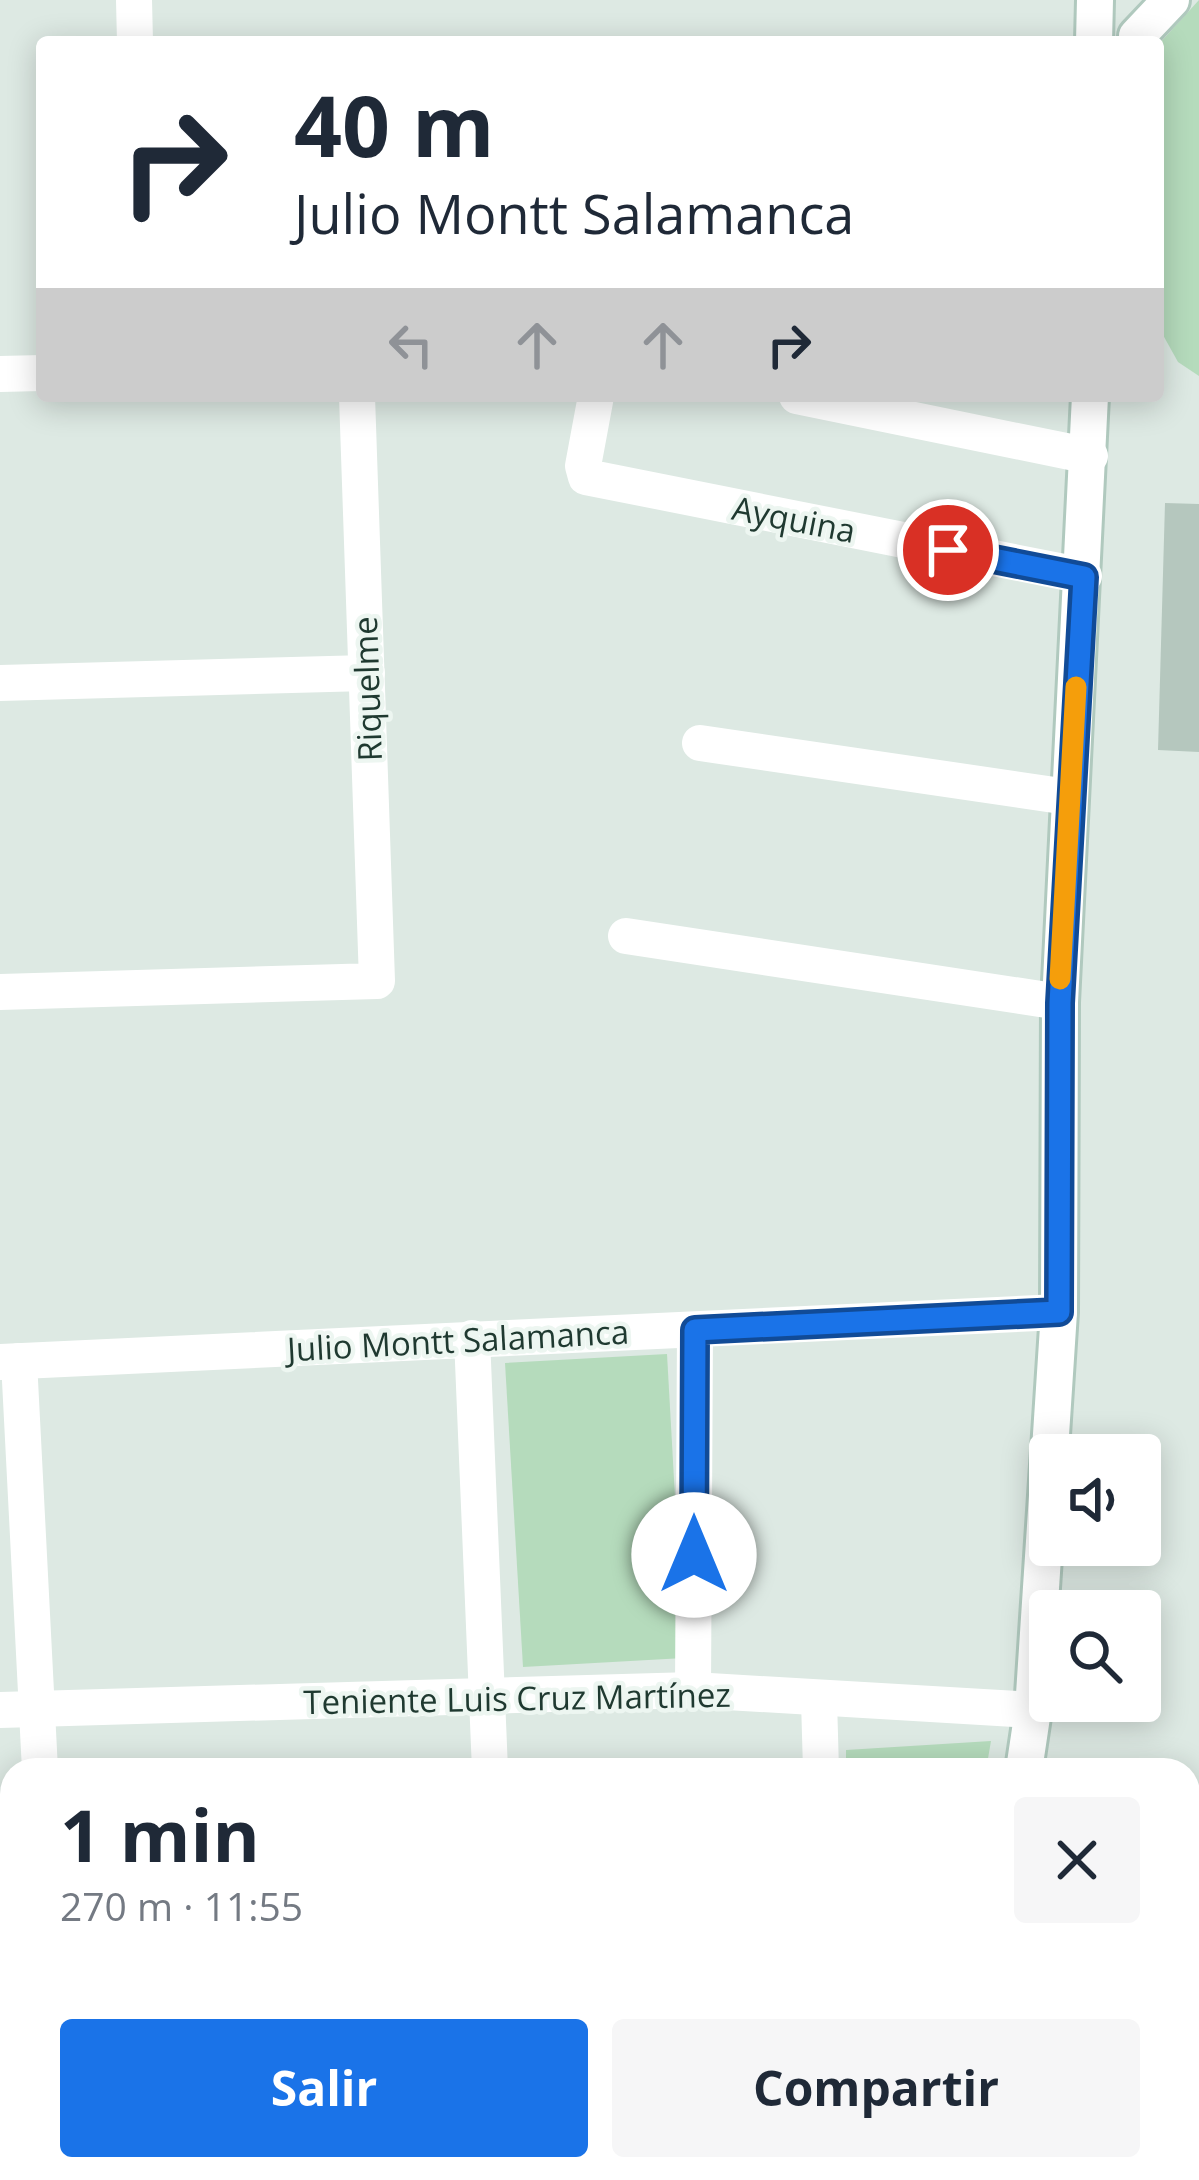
<!DOCTYPE html>
<html lang="es">
<meta charset="utf-8">
<style>
body{margin:0;font-family:"Open Sans",sans-serif;background:#f6f6f7;color:#1f2937;height:100vh;display:flex;flex-direction:column;font-size:45px;white-space:nowrap}
*{box-sizing:border-box;margin:0}
p{font-size:39px;color:#747a83}
.icon{flex:none;width:66px;height:66px;fill:none;stroke:currentColor;stroke-width:2;stroke-linecap:round;stroke-linejoin:round}
.map{position:relative;flex:1;overflow:hidden}
.side{position:absolute;left:0px;top:1758px;width:1200px;height:423px;display:flex;flex-direction:column;background:#fff;border-radius:36px 36px 0 0;box-shadow:0 6px 30px #0003}
.side>*{flex:none}
.banner{position:absolute;left:36px;top:36px;width:1128px;height:366px;border-radius:12px;box-shadow:0 6px 30px #0003;background:#fff;color:#1f2937;overflow:hidden}
.buttons{position:absolute;left:1029px;top:1434px;display:grid;gap:24px}
.buttons a{display:grid;place-items:center;width:132px;height:132px;border-radius:12px;background:#fff;box-shadow:0 6px 30px #0003;font-size:60px}
.pin{position:absolute;display:grid;place-items:center;width:102px;height:102px;color:#fff;margin:-51px;border:6px solid #fff;border-radius:50%;box-shadow:0 3px 12px #0007}
.me{position:absolute;width:132px;margin:-66px;rotate:0deg;stroke-linejoin:round;filter:drop-shadow(0 0 9px #0008)}
.turn{display:flex;align-items:center;gap:42px;height:252px;padding:0 60px;font-size:54px}
.turn .icon{width:156px;height:156px;stroke-width:2.5}
.turn b{display:block;font-size:84px;line-height:102px}
.lanes{display:flex;align-items:center;height:114px;padding:0 60px;background:#0003;justify-content:center;gap:60px;direction:ltr}
.lanes .off{opacity:.35}
.round{display:grid;place-items:center;flex:none;width:126px;height:126px;border-radius:12px;background:#f6f6f7}
.summary{display:flex;align-items:center;justify-content:space-between;height:204px;padding:0 60px}
h1{font-size:72px;font-weight:700;line-height:90px}
.button{display:flex;gap:24px;margin-top:auto;padding:24px 60px}
.button a{flex:1;height:138px;border-radius:12px;background:#1a73e8;color:#fff;font-size:48px;font-weight:700;line-height:138px;text-align:center}
.button a+a{background:#f6f6f7;color:#1f2937}
.map>svg:first-child{display:block}
.built{fill:#cbd9d2}
.green{fill:#b5dbbc}
.building{fill:#b5c7be}
.lines{fill:none;stroke-linecap:round;stroke-linejoin:round}
.secondary-casing{stroke:#b0c9be;stroke-width:42}
.minor{stroke:#fff;stroke-width:36}
.secondary{stroke:#fff;stroke-width:36}
.route-casing{stroke:#114b97;stroke-width:30}
.route{stroke:#1a73e8;stroke-width:21}
.slow{stroke:#f59e0b;stroke-width:21}
.labels{text-anchor:middle;dominant-baseline:central;stroke-width:9;stroke-linejoin:round;paint-order:stroke}
.street-label{font-size:33px;fill:#1f3930;stroke:#edf6f1}
</style>
<div class="map">
<svg width="1199" height="2180" viewBox="0 0 1199 2180">
<rect width="100%" height="100%" fill="#dde9e3"/>
<polygon class="built" points="1199,1991 1199,2180 962,2180 965,2169 1188,2169 1188,1998"/>
<g class="green">
<polygon points="1199,0 1199,376 1178,362 1158,326 1158,45"/>
<polygon points="667,1354 684,1658 523,1667 505,1363"/>
<polygon points="991,1741 986,1770 846,1770 846,1750"/>
<polygon points="109,2169 476,2169 477,2180 122,2180"/>
</g>
<polygon class="building" points="1165,503 1199,504 1199,752 1158,750"/>
<g class="lines">
<defs>
<g id="secondary">
<polyline points="1137,36 1171,0"/>
<polyline points="1094,42 1095,0"/>
<polyline points="1024,1770 1033,1710 1059,1312 1060,1002 1090,396"/>
<polyline points="929,2180 933,2169"/>
</g>
</defs>
<use href="#secondary" class="secondary-casing"/>
<g class="minor">
<polyline points="134,0 135,42"/>
<polyline points="0,374 42,373"/>
<polyline points="596,396 583,466 586,477 1084,576"/>
<polyline points="797,396 1090,456"/>
<polyline points="0,683 367,673"/>
<polyline points="700,743 1068,797"/>
<polyline points="626,936 1060,1002"/>
<polyline points="0,992 377,981 357,396"/>
<polyline points="472,1338 490,1770"/>
<polyline points="19,1361 40,1770"/>
<polyline points="0,1362 1059,1312"/>
<polyline points="693,1690 695,1330"/>
<polyline points="819,1700 821,1770"/>
<polyline points="0,1710 693,1690 1033,1710"/>
<polyline points="1188,1877 1199,1877"/>
<polyline points="0,2046 12,2046"/>
<polyline points="70,2169 82,2180"/>
<polyline points="511,2169 511,2180"/>
<polyline points="830,2169 830,2180"/>
</g>
<use href="#secondary" class="secondary"/>
</g>
<g class="lines">
<defs>
<polyline id="route" points="694,1555 695,1330 1059,1312 1060,1003 1084,577 948,550"/>
</defs>
<use href="#route" class="route-casing"/>
<use href="#route" class="route"/>
<polyline class="slow" points="1060,979 1076,687"/>
</g>
<g class="labels">
<g class="street-label">
<text transform="translate(794 519) rotate(11)">Ayquina</text>
<text transform="translate(367 689) rotate(-92)">Riquelme</text>
<text transform="translate(458 1340) rotate(-3)">Julio Montt Salamanca</text>
<text transform="translate(517 1698) rotate(-1)">Teniente Luis Cruz Martínez</text>
</g>
</g>
</svg>
<div class="buttons">
<a><svg class="icon" aria-label="sound" viewBox="0 0 24 24"><path d="M4 9h4l5-4v14l-5-4H4zM17 9q2 3 0 6"/></svg></a>
<a><svg class="icon" aria-label="search" viewBox="0 0 24 24"><circle cx="10" cy="10" r="6"/><path d="M15 15l6 6"/></svg></a>
</div>
<div class="pin" style="left:948px;top:550px;background:#d93025"><svg class="icon" aria-label="arrive" viewBox="0 0 24 24"><path d="M6 21V4h12l-3 4 3 4H6"/></svg></div>
<svg class="me" style="left:694px;top:1555px" viewBox="-20 -20 40 40"><circle r="19" fill="#fff"/><path d="M0-13L10 11 0 6-10 11z" fill="#1a73e8"/></svg>
<div class="banner">
<div class="turn"><svg class="icon" aria-label="right" viewBox="0 0 24 24"><path d="M7 20v-9h11M14 6l5 5-5 5"/></svg><div><b>40 m</b>Julio Montt Salamanca</div></div>
<div class="lanes"><svg class="icon off" aria-label="left" viewBox="0 0 24 24"><path d="M17 20v-9H6M10 6l-5 5 5 5"/></svg><svg class="icon off" aria-label="ahead" viewBox="0 0 24 24"><path d="M12 20V5M6 11l6-6 6 6"/></svg><svg class="icon off" aria-label="ahead" viewBox="0 0 24 24"><path d="M12 20V5M6 11l6-6 6 6"/></svg><svg class="icon" aria-label="right" viewBox="0 0 24 24"><path d="M7 20v-9h11M14 6l5 5-5 5"/></svg></div>
</div>
<section class="side">
<div class="summary"><div><h1>1 min</h1><p>270 m · 11:55</p></div><a class="round"><svg class="icon" aria-label="close" viewBox="0 0 24 24"><path d="M6 6l12 12M18 6L6 18"/></svg></a></div>
<div class="button"><a>Salir</a><a>Compartir</a></div>
</section>
</div>
